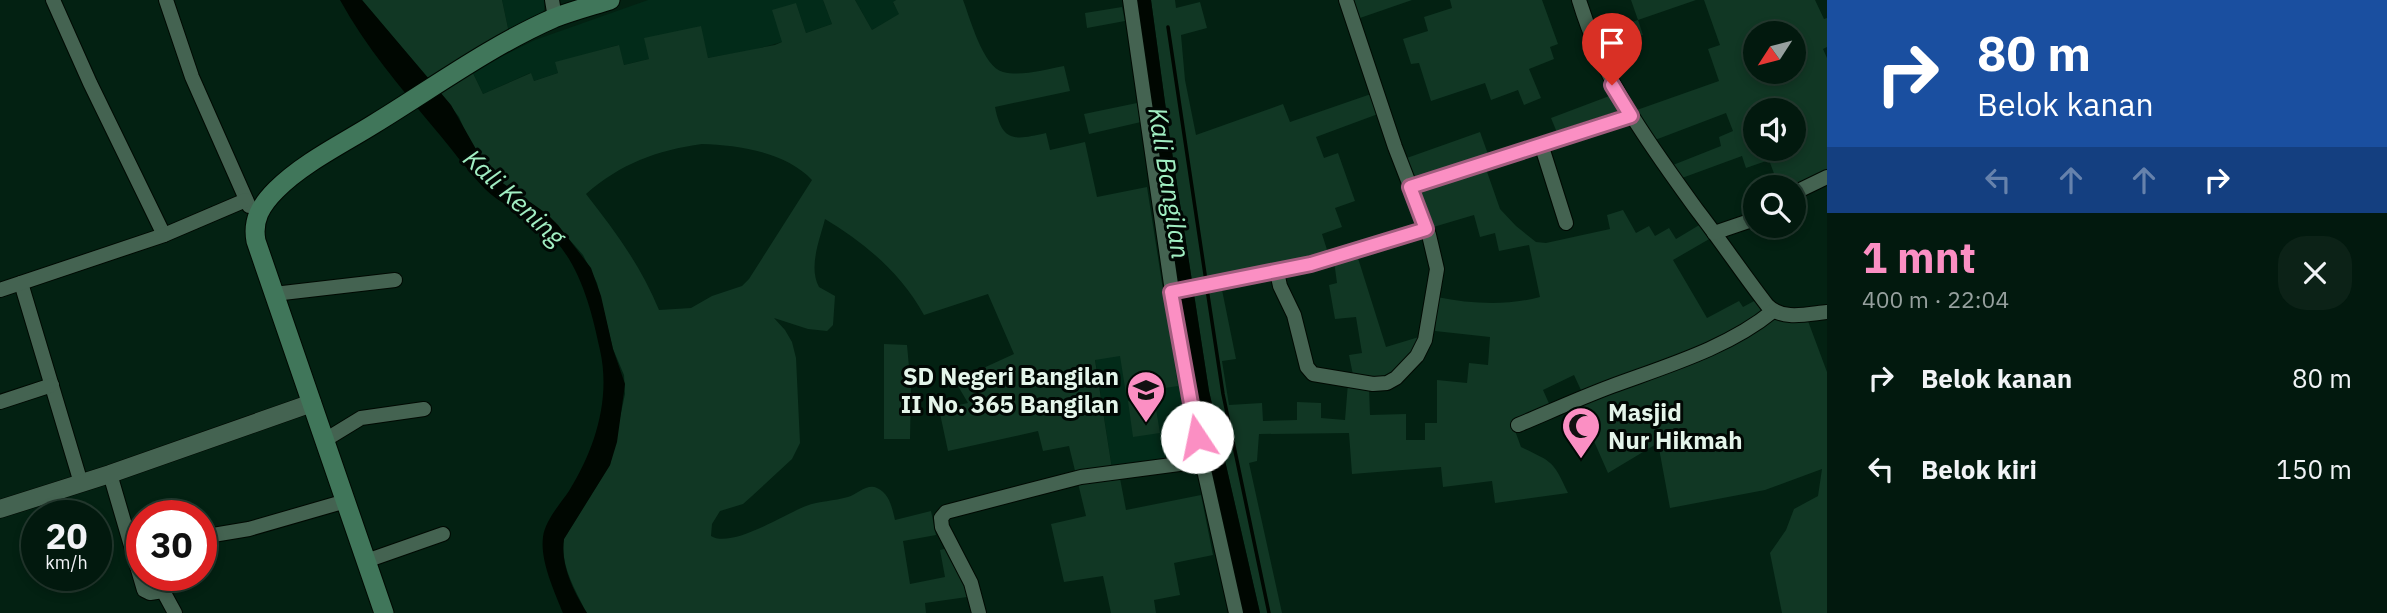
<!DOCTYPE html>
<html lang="id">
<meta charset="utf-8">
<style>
body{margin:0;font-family:"IBM Plex Sans",sans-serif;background:#0c2217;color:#f1f3f6;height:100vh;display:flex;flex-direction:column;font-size:26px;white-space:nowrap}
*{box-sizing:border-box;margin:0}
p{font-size:23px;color:#96a09e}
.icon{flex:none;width:38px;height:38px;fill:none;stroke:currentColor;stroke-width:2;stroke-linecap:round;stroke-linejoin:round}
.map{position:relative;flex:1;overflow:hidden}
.side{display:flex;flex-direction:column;background:#02190e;width:560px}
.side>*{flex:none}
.hud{background:#1a4fa0;color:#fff;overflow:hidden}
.needle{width:46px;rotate:234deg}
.buttons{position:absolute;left:1743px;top:21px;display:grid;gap:14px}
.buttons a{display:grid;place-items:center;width:63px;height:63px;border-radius:50%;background:#02190e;box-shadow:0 4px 10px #0003,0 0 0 2px #23382e;font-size:35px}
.speed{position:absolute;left:21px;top:500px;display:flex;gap:14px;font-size:35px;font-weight:700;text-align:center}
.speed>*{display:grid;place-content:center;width:91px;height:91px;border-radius:50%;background:#02190e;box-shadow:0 4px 10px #0003,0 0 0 2px #23382e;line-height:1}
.speed small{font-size:18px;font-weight:400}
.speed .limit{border:10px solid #d22;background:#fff;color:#111}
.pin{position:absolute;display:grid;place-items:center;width:60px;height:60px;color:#fff;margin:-72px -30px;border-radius:50% 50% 50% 0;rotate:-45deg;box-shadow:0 0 7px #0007}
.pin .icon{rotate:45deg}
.me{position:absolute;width:77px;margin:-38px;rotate:349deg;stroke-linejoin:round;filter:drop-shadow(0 0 5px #0008)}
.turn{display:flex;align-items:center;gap:24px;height:147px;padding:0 35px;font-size:32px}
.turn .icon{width:91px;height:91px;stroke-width:2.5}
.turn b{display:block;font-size:49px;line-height:60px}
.lanes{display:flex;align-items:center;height:66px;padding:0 35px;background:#0003;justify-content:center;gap:35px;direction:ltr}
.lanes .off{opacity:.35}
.round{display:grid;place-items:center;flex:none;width:74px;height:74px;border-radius:28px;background:#0c2217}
.overview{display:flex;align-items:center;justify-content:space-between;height:119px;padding:0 35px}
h1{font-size:42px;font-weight:700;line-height:52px;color:#fb8fc3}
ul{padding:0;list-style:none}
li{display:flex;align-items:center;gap:21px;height:91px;padding:0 35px}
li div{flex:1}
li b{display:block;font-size:26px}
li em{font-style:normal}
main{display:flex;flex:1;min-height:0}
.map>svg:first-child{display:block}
.built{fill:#022b19}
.green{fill:#113724;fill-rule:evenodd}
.water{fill:#000701}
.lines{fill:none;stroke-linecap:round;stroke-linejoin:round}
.stream{stroke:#000701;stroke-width:3.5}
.minor-casing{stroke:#000902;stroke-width:16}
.tertiary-casing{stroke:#000902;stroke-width:19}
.secondary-casing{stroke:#000902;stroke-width:21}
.minor{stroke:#446351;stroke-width:14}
.tertiary{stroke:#446351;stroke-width:18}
.secondary{stroke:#40765a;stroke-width:19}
.route-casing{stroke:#a35d7f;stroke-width:18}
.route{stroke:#fb8fc3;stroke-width:12}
.labels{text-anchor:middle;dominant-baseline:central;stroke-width:6;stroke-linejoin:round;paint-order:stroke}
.poi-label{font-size:24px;font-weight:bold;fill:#e4f5ea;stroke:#010804;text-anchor:end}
.water-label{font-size:26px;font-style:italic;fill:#a1eec2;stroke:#010804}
</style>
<main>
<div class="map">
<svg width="1827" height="613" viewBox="0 0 1827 613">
<rect width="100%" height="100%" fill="#032112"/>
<g class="built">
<polygon points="502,0 544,0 544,10 541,15 509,33"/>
<polygon points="648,0 823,0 832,24 806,33 796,4 782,42 753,50 708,58 700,26 649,59 624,65 618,45 556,63 558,73 534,81 530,73 483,94 472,71 535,40"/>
<polygon points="855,0 896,0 893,3 900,14 872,30"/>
<polygon points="1168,321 1193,456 1112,469 1091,332"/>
</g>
<g class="green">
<polygon points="362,0 502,0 509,33 429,79"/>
<path d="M823 0H855L872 30 899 14 893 2 896 0H963C970 18 983 67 1003 72 1022 77 1046 69 1064 66L1070 91 995 107C1002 143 1015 140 1046 133L1050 150 1085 142 1097 197 1147 187 1178 386 1126 394 1120 356 1095 360 1112 469 1118 468 1126 510 1201 495 1213 555 1174 563 1180 595 1154 600 1156 613H1111L1103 576 1064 582 1051 524 1086 516 1069 446 1043 451 1038 431 948 451 939 409 968 403 955 381 1014 354 988 294 924 315C901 273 866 244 825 219 820 239 808 267 819 287L835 296 833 325 827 331 808 329 774 318 785 330 792 342 796 358 800 443 792 459 752 496 743 504 720 511 712 524 711 536C731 549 785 514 806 506 819 501 834 501 848 497 857 494 868 483 877 488 890 494 892 508 895 520L931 511 936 535 903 541 910 584 945 577 940 550 957 546 981 595 925 603 926 613H587L584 608C574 587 560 564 564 539L610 465 625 394 624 375 613 349 597 283 583 255 547 214 501 182 485 165 469 140 459 117 440 92 472 71 483 94 531 73 534 81 558 73 555 62 619 45 624 65 649 59 644 38 701 26 708 58 775 45 782 42 772 10 796 3 806 33 832 24ZM702 144C738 145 786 152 812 180L749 279 742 286 712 296 691 308 659 310C641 266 615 231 586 194 620 164 657 150 702 144Z"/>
<path d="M1151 0H1175L1176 8 1200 2 1207 28 1181 35 1185 80 1196 135 1283 104 1290 122 1371 94 1378 114 1316 137 1324 158 1338 153 1355 201 1335 208 1342 227 1322 234 1329 256 1220 280 1236 359 1222 361 1229 405 1262 403 1263 421 1297 420V402L1321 403V418L1345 420 1348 383 1369 388 1370 415 1406 414V440H1425V423H1437V380L1467 383 1469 363 1488 365 1490 337 1435 331 1437 297C1472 304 1506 306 1540 297L1529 245 1499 251 1495 233 1480 237 1474 215 1430 228 1415 189 1485 166 1500 209 1516 226 1536 242 1546 243 1610 229 1607 215 1623 210 1636 233 1649 226 1655 236 1669 228 1676 239 1701 224 1711 238 1673 260 1707 318 1739 301 1743 307 1756 300C1774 321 1780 323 1808 321L1827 372V613H1782L1770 553 1786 530 1794 509 1818 496 1822 469 1765 490 1670 508 1658 443 1608 473 1578 405 1586 401 1574 375 1543 390 1551 408 1514 428 1521 447C1552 462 1553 460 1568 493L1495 503 1492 481 1443 487 1441 467 1352 474 1349 433 1259 434 1257 461 1249 463 1282 613H1260L1209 391 1170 139Z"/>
<polygon points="1351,0 1412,0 1357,19"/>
<polygon points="1450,0 1542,0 1558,44 1550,47 1554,59 1529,69 1541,98 1524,105 1518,90 1491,100 1485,83 1431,101 1419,63 1411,64 1403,39 1428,31 1424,17 1452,8"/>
<polygon points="1631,0 1696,0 1638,20 1643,35 1601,50 1595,35 1638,20"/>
<path d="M1704 0H1815L1824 19 1827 18V47L1823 49 1827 58V171L1793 187H1779L1769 160 1746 168 1742 156 1682 178 1673 165 1721 146 1719 137 1733 131 1726 113 1655 140 1634 111 1719 81 1708 49 1720 45ZM1755 33H1794V72H1755ZM1755 110H1794V149H1755Z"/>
<polygon points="1122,7 1125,21 1087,28 1085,13"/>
<polygon points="1612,95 1624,113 1558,135 1551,118"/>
<polygon points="1137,103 1141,122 1089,134 1084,114"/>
<polygon points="1480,132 1489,157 1412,183 1404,159"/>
<path d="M1357 255 1386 347 1419 337C1415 352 1397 375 1381 378 1373 379 1362 376 1353 375L1349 355 1362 353 1356 317 1335 319 1329 285 1337 283 1334 261Z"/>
<polygon points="884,344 907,345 911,389 910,439 884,439"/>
<polygon points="1154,397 1160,433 1133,437 1128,401"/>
</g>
<g class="water">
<path d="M340 0H362L451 105 485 165 501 182 547 214 558 225 591 268 601 296 613 349 625 384 617 442 610 465 564 539C560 565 574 592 587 613H563C554 590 540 561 543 537 545 521 560 504 569 491 595 449 611 399 600 350 591 307 578 256 542 228 523 214 502 205 485 189 467 170 451 148 434 128 401 88 365 46 340 0Z"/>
<polygon points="1135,0 1151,0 1170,139 1209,391 1260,613 1243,613 1206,454 1192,381"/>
</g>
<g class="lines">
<g class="stream">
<polyline points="1168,27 1206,281"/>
<polyline points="1207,289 1223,394 1269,613"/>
</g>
<defs>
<g id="minor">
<polyline points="53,0 90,83 164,235"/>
<polyline points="166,0 192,77 249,206"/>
<polyline points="552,0 555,18"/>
<polyline points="1130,0 1179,340 1202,461 1236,613"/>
<path d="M1579 0C1604 83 1647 141 1697 210 1721 241 1743 274 1767 305 1782 321 1807 314 1827 312"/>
<polyline points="1541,144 1566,223"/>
<polyline points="1410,187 1631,115"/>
<polyline points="1794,193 1827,177"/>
<polyline points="1714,233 1755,219"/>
<polyline points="1277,272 1280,286 1294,315 1307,367 1313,374 1373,384 1387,383 1396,378 1417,356 1425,340 1437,269 1429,235 1395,147 1346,0"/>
<polyline points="21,283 81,483"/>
<polyline points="0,290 164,235 246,200"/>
<polyline points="1171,292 1311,264 1426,229"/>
<polyline points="274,294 395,280"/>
<polyline points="0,402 52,385"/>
<path d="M1518 425C1549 412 1580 398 1612 386 1666 366 1728 348 1773 311"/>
<polyline points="325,440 361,418 424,409"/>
<polyline points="110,474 144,590 150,593 163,591 175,613"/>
<polyline points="201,537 249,529 346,501"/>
<polyline points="366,561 443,534"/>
<polyline points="979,613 971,583 942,527 941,518 946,512 1081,477 1202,461"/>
</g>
<polyline id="tertiary" points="0,509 110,474 312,403"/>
<path id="secondary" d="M384 613 256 241C252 220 261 205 276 190 303 163 342 144 374 124 433 88 490 46 554 18 572 11 591 6 610 0"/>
</defs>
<use href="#minor" class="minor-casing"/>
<use href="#tertiary" class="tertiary-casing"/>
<use href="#secondary" class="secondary-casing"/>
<use href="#minor" class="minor"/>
<use href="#tertiary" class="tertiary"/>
<use href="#secondary" class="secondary"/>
</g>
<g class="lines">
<defs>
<polyline id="route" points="1197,437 1171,292 1311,264 1426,229 1410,187 1631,116 1612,85"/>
</defs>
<use href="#route" class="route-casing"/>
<use href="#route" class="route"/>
</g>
<defs>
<symbol id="school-pin" viewBox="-11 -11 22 30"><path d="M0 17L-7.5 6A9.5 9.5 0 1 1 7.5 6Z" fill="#fb8fc3" stroke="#010804"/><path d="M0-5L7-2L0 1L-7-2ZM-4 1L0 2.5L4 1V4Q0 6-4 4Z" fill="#111"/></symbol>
<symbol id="mosque-pin" viewBox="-11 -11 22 30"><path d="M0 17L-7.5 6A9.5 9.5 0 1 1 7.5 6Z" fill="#fb8fc3" stroke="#010804"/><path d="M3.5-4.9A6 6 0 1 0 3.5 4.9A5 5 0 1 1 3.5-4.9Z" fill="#111"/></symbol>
</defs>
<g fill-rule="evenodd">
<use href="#school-pin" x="1124" y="368" width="44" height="60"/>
<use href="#mosque-pin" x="1559" y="404" width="44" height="60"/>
</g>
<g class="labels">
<g class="poi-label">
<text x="1119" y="376">SD Negeri Bangilan<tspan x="1119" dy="28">II No. 365 Bangilan</tspan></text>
<text x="1608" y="412" text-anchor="start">Masjid<tspan x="1608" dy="28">Nur Hikmah</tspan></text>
</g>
<g class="water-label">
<text transform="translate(1170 183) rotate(81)">Kali Bangilan</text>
<text transform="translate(515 197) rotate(43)">Kali Kening</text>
</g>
</g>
</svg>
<div class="buttons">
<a><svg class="needle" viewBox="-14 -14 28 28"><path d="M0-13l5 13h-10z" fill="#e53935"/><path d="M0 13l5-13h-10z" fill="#96a09e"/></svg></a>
<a><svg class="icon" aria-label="sound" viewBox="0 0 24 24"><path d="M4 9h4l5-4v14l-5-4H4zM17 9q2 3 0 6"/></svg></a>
<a><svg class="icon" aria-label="search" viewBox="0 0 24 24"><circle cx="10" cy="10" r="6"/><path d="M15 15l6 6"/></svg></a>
</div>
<div class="speed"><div>20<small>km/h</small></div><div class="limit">30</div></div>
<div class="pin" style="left:1612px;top:85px;background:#d93025"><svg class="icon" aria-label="arrive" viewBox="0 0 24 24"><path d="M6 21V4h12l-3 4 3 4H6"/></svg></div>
<svg class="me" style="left:1197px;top:437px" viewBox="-20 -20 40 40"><circle r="19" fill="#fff"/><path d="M0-13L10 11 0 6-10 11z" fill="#fb8fc3"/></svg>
</div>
<section class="side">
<div class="hud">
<div class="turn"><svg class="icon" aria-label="right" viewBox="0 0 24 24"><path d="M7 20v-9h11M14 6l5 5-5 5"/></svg><div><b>80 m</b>Belok kanan</div></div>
<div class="lanes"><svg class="icon off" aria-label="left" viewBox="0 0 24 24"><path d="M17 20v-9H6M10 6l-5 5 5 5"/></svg><svg class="icon off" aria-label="ahead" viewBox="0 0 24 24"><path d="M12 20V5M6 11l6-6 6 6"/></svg><svg class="icon off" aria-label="ahead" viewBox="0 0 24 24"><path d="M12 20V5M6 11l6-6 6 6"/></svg><svg class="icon" aria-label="right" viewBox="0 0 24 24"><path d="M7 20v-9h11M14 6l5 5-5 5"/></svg></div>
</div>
<div class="overview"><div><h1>1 mnt</h1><p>400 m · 22:04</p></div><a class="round"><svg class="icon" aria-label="close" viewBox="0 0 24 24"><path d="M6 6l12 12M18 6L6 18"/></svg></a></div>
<ul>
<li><svg class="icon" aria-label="right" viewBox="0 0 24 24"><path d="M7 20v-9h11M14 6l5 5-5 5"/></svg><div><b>Belok kanan</b></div><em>80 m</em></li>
<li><svg class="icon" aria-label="left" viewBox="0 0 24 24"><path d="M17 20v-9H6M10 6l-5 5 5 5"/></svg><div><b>Belok kiri</b></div><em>150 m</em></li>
</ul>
</section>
</main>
